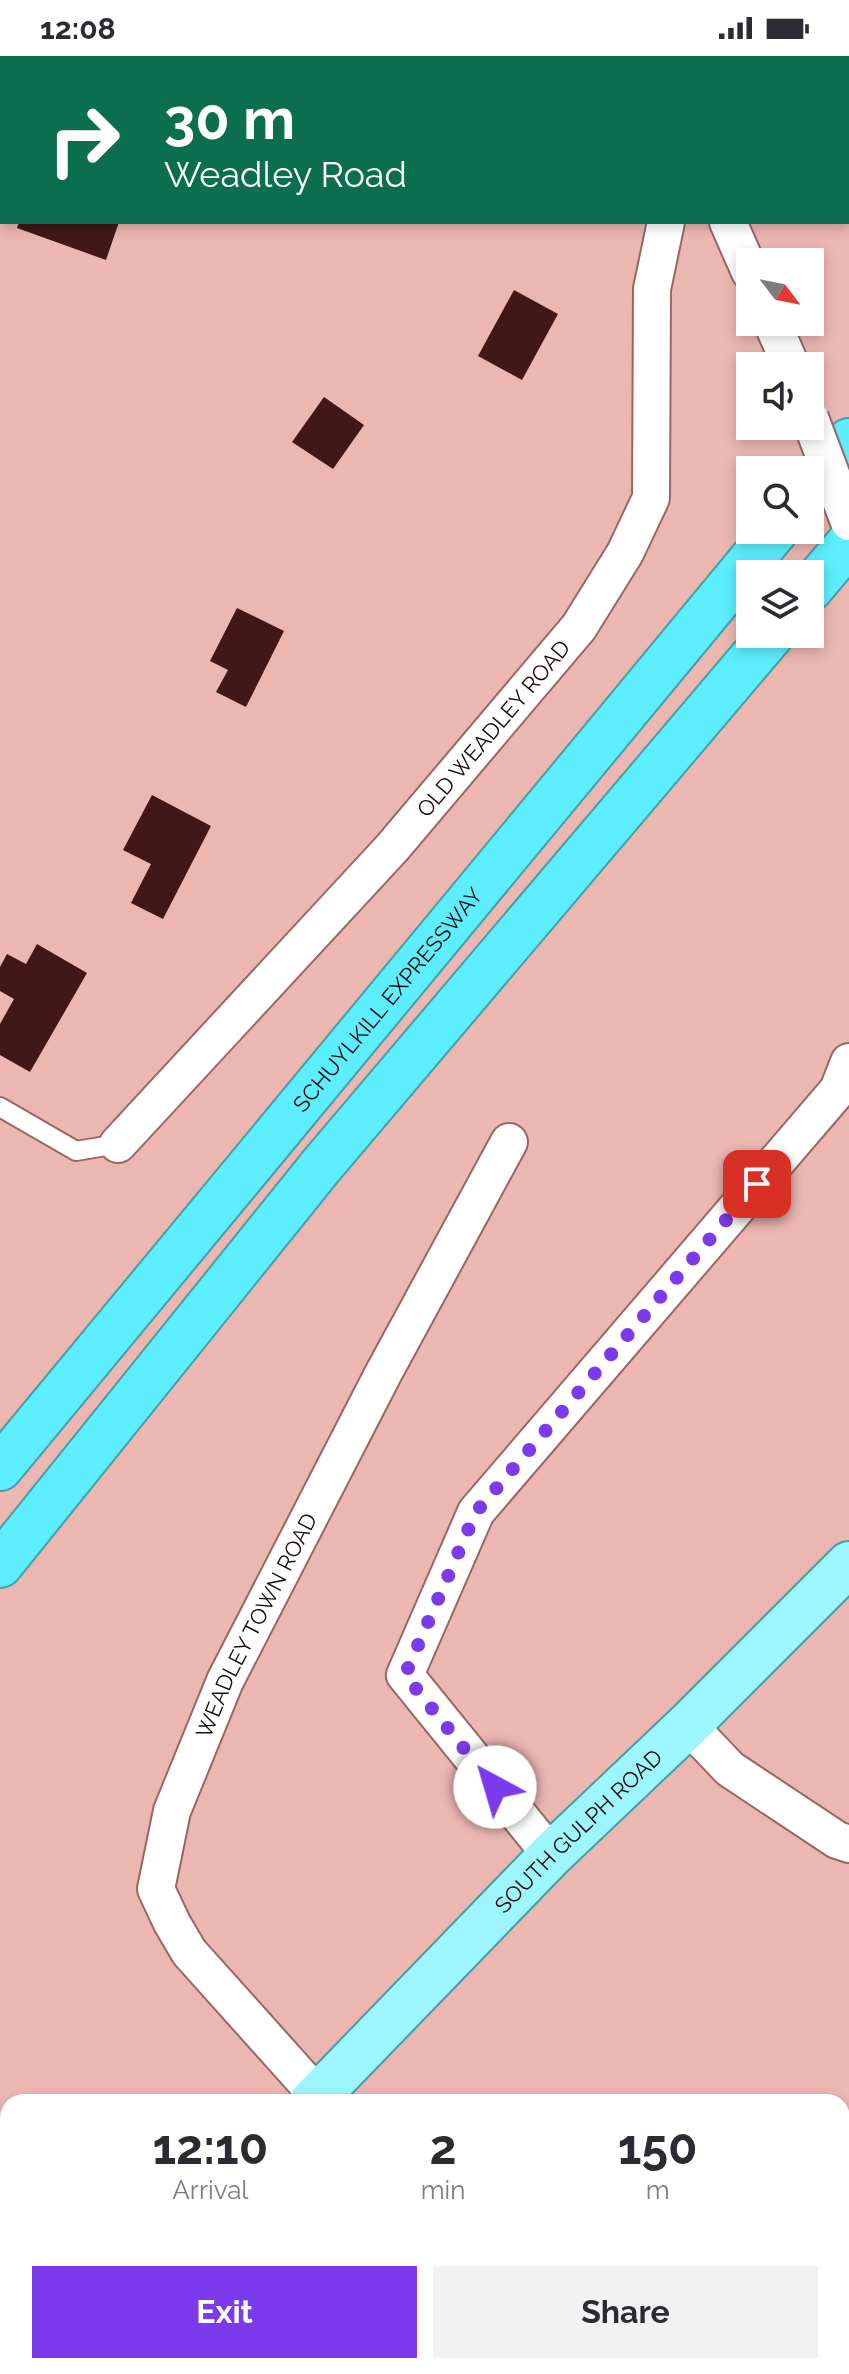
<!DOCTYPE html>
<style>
body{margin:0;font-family:Raleway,sans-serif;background:#f2f2f3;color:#2b2b33;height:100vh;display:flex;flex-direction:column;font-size:30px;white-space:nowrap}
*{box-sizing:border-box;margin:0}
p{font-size:26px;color:#7c7c81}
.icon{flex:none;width:44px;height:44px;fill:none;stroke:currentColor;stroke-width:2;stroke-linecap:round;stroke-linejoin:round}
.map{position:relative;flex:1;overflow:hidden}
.panel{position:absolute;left:0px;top:2038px;width:850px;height:280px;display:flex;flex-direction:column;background:#fff;border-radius:24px 24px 0 0;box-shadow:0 4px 12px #0003}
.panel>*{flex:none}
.banner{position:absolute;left:0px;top:0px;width:850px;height:168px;box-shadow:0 4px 12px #0003;background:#0b6e4f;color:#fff;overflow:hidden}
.needle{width:52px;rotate:122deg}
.buttons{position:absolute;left:736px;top:192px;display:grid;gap:16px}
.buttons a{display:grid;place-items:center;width:88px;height:88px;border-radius:0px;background:#fff;box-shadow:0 4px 12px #0003;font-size:40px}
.pin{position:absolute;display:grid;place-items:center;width:68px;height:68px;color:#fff;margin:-34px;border-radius:16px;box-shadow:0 4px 12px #0006}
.me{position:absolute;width:88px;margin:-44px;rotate:321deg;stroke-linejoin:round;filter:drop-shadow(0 0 6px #0008)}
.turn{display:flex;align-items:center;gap:28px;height:168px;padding:0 32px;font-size:36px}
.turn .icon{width:104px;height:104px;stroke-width:2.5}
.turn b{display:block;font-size:56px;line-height:68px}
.eta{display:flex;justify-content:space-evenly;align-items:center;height:136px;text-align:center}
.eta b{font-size:48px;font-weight:700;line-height:56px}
.action{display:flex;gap:16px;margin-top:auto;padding:16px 32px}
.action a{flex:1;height:92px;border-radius:0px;background:#7c3aed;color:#fff;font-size:32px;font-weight:700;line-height:92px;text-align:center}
.action a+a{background:#f2f2f3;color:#2b2b33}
.status{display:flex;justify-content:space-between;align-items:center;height:56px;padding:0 40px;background:#fff;direction:ltr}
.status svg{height:22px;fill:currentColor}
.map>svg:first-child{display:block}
.building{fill:#411817}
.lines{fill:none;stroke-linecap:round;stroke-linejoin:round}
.service-casing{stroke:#986764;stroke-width:22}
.minor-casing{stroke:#986764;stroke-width:40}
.primary-casing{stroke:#459ea7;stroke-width:48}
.motorway-casing{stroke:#459ea7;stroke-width:48}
.service{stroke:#fff;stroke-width:18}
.minor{stroke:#fff;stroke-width:36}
.primary{stroke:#9df5fd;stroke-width:44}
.motorway{stroke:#5ceefc;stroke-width:44}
.minor-bridge-casing{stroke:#986764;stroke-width:40;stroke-linecap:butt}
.minor-bridge{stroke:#fff;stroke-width:36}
.route{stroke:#7c3aed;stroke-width:14;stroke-dasharray:0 25.2}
.labels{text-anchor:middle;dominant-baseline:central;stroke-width:8;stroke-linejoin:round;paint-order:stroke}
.street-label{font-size:22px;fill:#1b0909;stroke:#f9c2be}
</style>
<div class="status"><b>12:08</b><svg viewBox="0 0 49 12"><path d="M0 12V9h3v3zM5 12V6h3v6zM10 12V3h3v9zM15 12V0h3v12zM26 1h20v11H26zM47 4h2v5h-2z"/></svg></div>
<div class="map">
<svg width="849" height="2318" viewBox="0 0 849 2318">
<rect width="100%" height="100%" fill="#ecb6b1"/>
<g class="building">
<polygon points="19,166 119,166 106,204 17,172"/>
<polygon points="514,234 558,258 522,324 478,300"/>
<polygon points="324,341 364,369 333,413 292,386"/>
<polygon points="237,552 284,575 246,651 216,636 228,614 210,605"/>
<polygon points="152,739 211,770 163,863 131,847 151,808 123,794"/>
<polygon points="37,888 87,917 30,1016 0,999 0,968 14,943 0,935 0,911 7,898 26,908"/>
</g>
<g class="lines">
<defs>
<g id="service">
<polyline points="0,1051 76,1095 118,1088"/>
<polyline points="842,2145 849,2146"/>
<polyline points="842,2176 849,2174"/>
<polyline points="333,2318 341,2310"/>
<polyline points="743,2318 746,2310"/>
</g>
<g id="minor">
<polyline points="669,0 670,2"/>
<polyline points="728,166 750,216"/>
<polyline points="772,266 791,310"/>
<path id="s1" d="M118 1088 392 792 579 571 625 497 651 442 652 233 666 166"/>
<polyline points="688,1669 730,1713 837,1784 849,1788"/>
<polyline points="551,1799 405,1619 476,1456 838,1034 849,1006"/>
<path id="s2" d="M318 2040 189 1896 172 1867 156 1833 172 1755 225 1625 383 1318 509 1086"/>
</g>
<g id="primary">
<path id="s3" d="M312 2046 551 1799 688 1669 849 1508"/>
<polyline points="36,2318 44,2310"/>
</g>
<g id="motorway">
<polyline points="810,432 849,385"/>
<polyline points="810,533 849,487"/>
<path id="s4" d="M0 1412 776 474"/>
<polyline points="0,1509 321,1110 772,578"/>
</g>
</defs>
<use href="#service" class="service-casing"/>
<use href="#minor" class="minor-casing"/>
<use href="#primary" class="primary-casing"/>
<use href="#motorway" class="motorway-casing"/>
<use href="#service" class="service"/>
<use href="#minor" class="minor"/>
<use href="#primary" class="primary"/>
<use href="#motorway" class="motorway"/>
<defs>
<polyline id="minor-bridge" points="810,362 849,466"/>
</defs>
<use href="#minor-bridge" class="minor-bridge-casing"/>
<use href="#minor-bridge" class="minor-bridge"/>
</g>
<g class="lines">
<polyline class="route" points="495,1731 405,1619 476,1456 757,1128"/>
</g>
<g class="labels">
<g class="street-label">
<text stroke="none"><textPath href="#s1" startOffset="560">OLD WEADLEY ROAD</textPath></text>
<text stroke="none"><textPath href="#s4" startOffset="608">SCHUYLKILL EXPRESSWAY</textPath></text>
<text stroke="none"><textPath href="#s2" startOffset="548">WEADLEY TOWN ROAD</textPath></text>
<text stroke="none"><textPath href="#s3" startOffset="380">SOUTH GULPH ROAD</textPath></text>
</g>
</g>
</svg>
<div class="buttons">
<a><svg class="needle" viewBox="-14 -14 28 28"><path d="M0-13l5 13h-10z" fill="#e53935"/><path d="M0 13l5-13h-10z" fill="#7c7c81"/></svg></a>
<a><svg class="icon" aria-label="sound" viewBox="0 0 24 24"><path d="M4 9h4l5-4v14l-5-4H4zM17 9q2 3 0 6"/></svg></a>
<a><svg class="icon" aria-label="search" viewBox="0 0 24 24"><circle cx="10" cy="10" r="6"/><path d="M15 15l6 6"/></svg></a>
<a><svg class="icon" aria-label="layers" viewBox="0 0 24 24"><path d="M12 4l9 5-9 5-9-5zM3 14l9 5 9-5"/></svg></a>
</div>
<div class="pin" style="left:757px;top:1128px;background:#d93025"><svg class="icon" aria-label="arrive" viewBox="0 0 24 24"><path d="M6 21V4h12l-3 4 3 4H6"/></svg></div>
<svg class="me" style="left:495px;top:1731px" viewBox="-20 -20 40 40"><circle r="19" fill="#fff"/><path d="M0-13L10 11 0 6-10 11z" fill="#7c3aed"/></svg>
<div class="banner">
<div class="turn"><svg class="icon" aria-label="right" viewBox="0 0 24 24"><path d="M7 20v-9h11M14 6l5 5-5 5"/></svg><div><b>30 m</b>Weadley Road</div></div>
</div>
<section class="panel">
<div class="eta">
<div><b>12:10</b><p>Arrival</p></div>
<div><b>2</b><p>min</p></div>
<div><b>150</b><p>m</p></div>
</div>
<div class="action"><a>Exit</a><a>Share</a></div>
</section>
</div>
